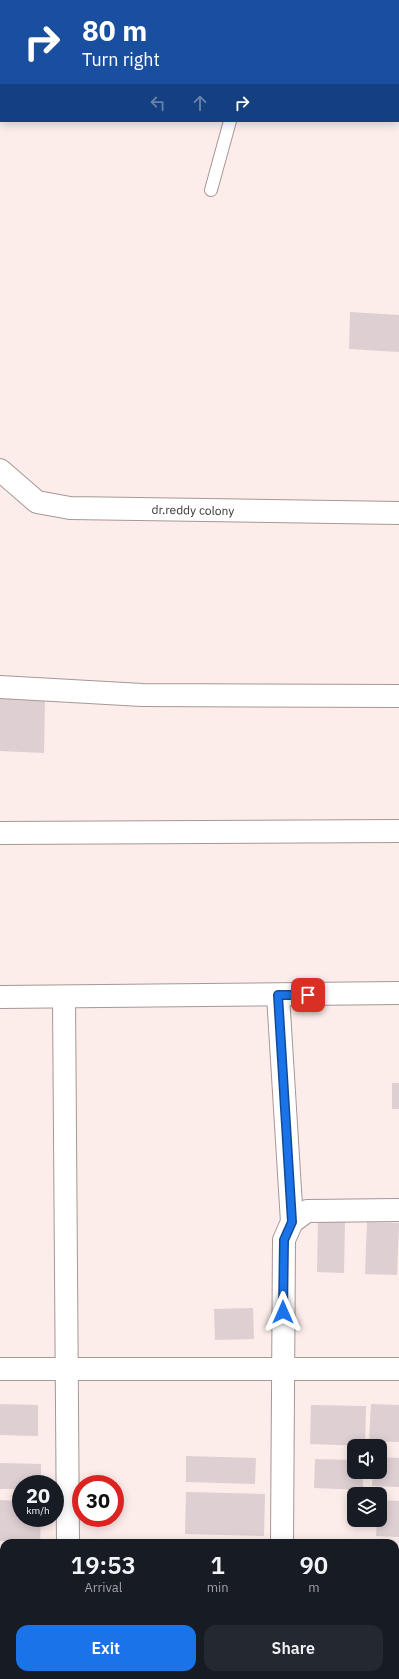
<!DOCTYPE html>
<style>
body{margin:0;font-family:"IBM Plex Sans",sans-serif;background:#242831;color:#f1f3f6;height:100vh;display:flex;flex-direction:column;font-size:15px;white-space:nowrap}
*{box-sizing:border-box;margin:0}
p{font-size:13px;color:#9ea1a6}
.icon{flex:none;width:22px;height:22px;fill:none;stroke:currentColor;stroke-width:2;stroke-linecap:round;stroke-linejoin:round}
.map{position:relative;flex:1;overflow:hidden}
.side{position:absolute;left:0px;top:1539px;width:399px;height:140px;display:flex;flex-direction:column;background:#171b24;border-radius:12px 12px 0 0;box-shadow:0 2px 10px #0003}
.side>*{flex:none}
.hud{position:absolute;left:0px;top:0px;width:399px;height:122px;box-shadow:0 2px 10px #0003;background:#1a4fa0;color:#fff;overflow:hidden}
.tools{position:absolute;left:347px;top:1439px;display:grid;gap:8px}
.tools a{display:grid;place-items:center;width:40px;height:40px;border-radius:8px;background:#171b24;box-shadow:0 2px 10px #0003;font-size:20px}
.speed{position:absolute;left:12px;top:1475px;display:flex;gap:8px;font-size:20px;font-weight:700;text-align:center}
.speed>*{display:grid;place-content:center;width:52px;height:52px;border-radius:50%;background:#171b24;box-shadow:0 2px 10px #0003;line-height:1}
.speed small{font-size:10px;font-weight:400}
.speed .limit{border:6px solid #d22;background:#fff;color:#111}
.pin{position:absolute;display:grid;place-items:center;width:34px;height:34px;color:#fff;margin:-17px;border-radius:8px;box-shadow:0 2px 6px #0006}
.me{position:absolute;width:44px;margin:-22px;rotate:0deg;stroke-linejoin:round;filter:drop-shadow(0 0 3px #0008)}
.turn{display:flex;align-items:center;gap:14px;height:84px;padding:0 16px;font-size:18px}
.turn .icon{width:52px;height:52px;stroke-width:2.5}
.turn b{display:block;font-size:28px;line-height:34px}
.lanes{display:flex;align-items:center;height:38px;padding:0 16px;background:#0003;justify-content:center;gap:20px;direction:ltr}
.lanes .off{opacity:.35}
.eta{display:flex;justify-content:space-evenly;align-items:center;height:68px;text-align:center}
.eta b{font-size:24px;font-weight:600;line-height:28px}
.button{display:flex;gap:8px;margin-top:auto;padding:8px 16px}
.button a{flex:1;height:46px;border-radius:12px;background:#1a73e8;color:#fff;font-size:16px;font-weight:600;line-height:46px;text-align:center}
.button a+a{background:#242831;color:#f1f3f6}
.map>svg:first-child{display:block}
.building{fill:#decfd2}
.lines{fill:none;stroke-linecap:round;stroke-linejoin:round}
.service-casing{stroke:#a69896;stroke-width:14}
.minor-casing{stroke:#a69896;stroke-width:24}
.service{stroke:#fff;stroke-width:12}
.minor{stroke:#fff;stroke-width:22}
.route-casing{stroke:#114b97;stroke-width:10}
.route{stroke:#1a73e8;stroke-width:7}
.labels{text-anchor:middle;dominant-baseline:central;stroke-width:4;stroke-linejoin:round;paint-order:stroke}
.street-label{font-size:12px;fill:#393332;stroke:#fff}
</style>
<div class="map">
<svg width="399" height="1679" viewBox="0 0 399 1679">
<rect width="100%" height="100%" fill="#fcecea"/>
<g class="building">
<polygon points="350,312 399,315 399,352 349,349"/>
<polygon points="0,697 45,698 44,753 0,751"/>
<rect x="392" y="1083" width="7" height="26"/>
<polygon points="318,1220 345,1220 344,1273 317,1272"/>
<polygon points="367,1222 399,1223 397,1275 365,1274"/>
<polygon points="253,1308 254,1339 215,1340 214,1309"/>
<polygon points="0,1404 38,1405 38,1436 0,1435"/>
<polygon points="371,1404 399,1405 399,1442 369,1441"/>
<polygon points="311,1405 366,1406 365,1446 310,1444"/>
<polygon points="186,1456 256,1458 255,1484 186,1482"/>
<polygon points="380,1457 399,1458 399,1487 372,1486 373,1472 380,1472"/>
<polygon points="315,1459 354,1460 354,1472 363,1472 363,1490 314,1488"/>
<polygon points="0,1463 41,1464 41,1484 21,1484 21,1489 0,1489"/>
<polygon points="186,1492 265,1494 264,1536 185,1534"/>
<polygon points="0,1500 21,1501 21,1518 41,1518 40,1542 0,1541"/>
<polygon points="380,1500 399,1501 399,1537 376,1536 377,1520 380,1520"/>
<rect x="0" y="1559" width="4" height="33"/>
<rect x="395" y="1585" width="4" height="37"/>
<rect x="395" y="1637" width="4" height="27"/>
<polygon points="0,1651 4,1651 4,1675 38,1675 38,1679 0,1679"/>
<polygon points="119,1675 144,1675 147,1679 116,1679"/>
</g>
<g class="lines">
<defs>
<g id="service">
<polyline points="264,1 264,0"/>
<polyline points="211,190 230,121"/>
</g>
<g id="minor">
<polyline points="0,470 37,502 70,508 399,513"/>
<polyline points="0,687 142,695 399,696"/>
<polyline points="0,833 399,831"/>
<polyline points="278,995 292,1222"/>
<polyline points="0,997 399,993"/>
<polyline points="64,998 68,1543"/>
<polyline points="0,1369 399,1369"/>
<polyline points="282,1543 284,1240 292,1222 307,1211 399,1210"/>
<polyline points="69,1675 69,1679"/>
<polyline points="282,1679 282,1675"/>
</g>
</defs>
<use href="#service" class="service-casing"/>
<use href="#minor" class="minor-casing"/>
<use href="#service" class="service"/>
<use href="#minor" class="minor"/>
</g>
<g class="lines">
<defs>
<polyline id="route" points="283,1312 284,1240 292,1222 278,995 308,995"/>
</defs>
<use href="#route" class="route-casing"/>
<use href="#route" class="route"/>
</g>
<g class="labels">
<g class="street-label">
<text transform="translate(193 510) rotate(1)">dr.reddy colony</text>
</g>
</g>
</svg>
<div class="tools">
<a><svg class="icon" aria-label="sound" viewBox="0 0 24 24"><path d="M4 9h4l5-4v14l-5-4H4zM17 9q2 3 0 6"/></svg></a>
<a><svg class="icon" aria-label="layers" viewBox="0 0 24 24"><path d="M12 4l9 5-9 5-9-5zM3 14l9 5 9-5"/></svg></a>
</div>
<div class="speed"><div>20<small>km/h</small></div><div class="limit">30</div></div>
<div class="pin" style="left:308px;top:995px;background:#d93025"><svg class="icon" aria-label="arrive" viewBox="0 0 24 24"><path d="M6 21V4h12l-3 4 3 4H6"/></svg></div>
<svg class="me" style="left:283px;top:1312px" viewBox="-20 -20 40 40"><path d="M0-17L14 15 0 8-14 15z" fill="#1a73e8" stroke="#fff" stroke-width="4"/></svg>
<div class="hud">
<div class="turn"><svg class="icon" aria-label="right" viewBox="0 0 24 24"><path d="M7 20v-9h11M14 6l5 5-5 5"/></svg><div><b>80 m</b>Turn right</div></div>
<div class="lanes"><svg class="icon off" aria-label="left" viewBox="0 0 24 24"><path d="M17 20v-9H6M10 6l-5 5 5 5"/></svg><svg class="icon off" aria-label="ahead" viewBox="0 0 24 24"><path d="M12 20V5M6 11l6-6 6 6"/></svg><svg class="icon" aria-label="right" viewBox="0 0 24 24"><path d="M7 20v-9h11M14 6l5 5-5 5"/></svg></div>
</div>
<section class="side">
<div class="eta">
<div><b>19:53</b><p>Arrival</p></div>
<div><b>1</b><p>min</p></div>
<div><b>90</b><p>m</p></div>
</div>
<div class="button"><a>Exit</a><a>Share</a></div>
</section>
</div>
